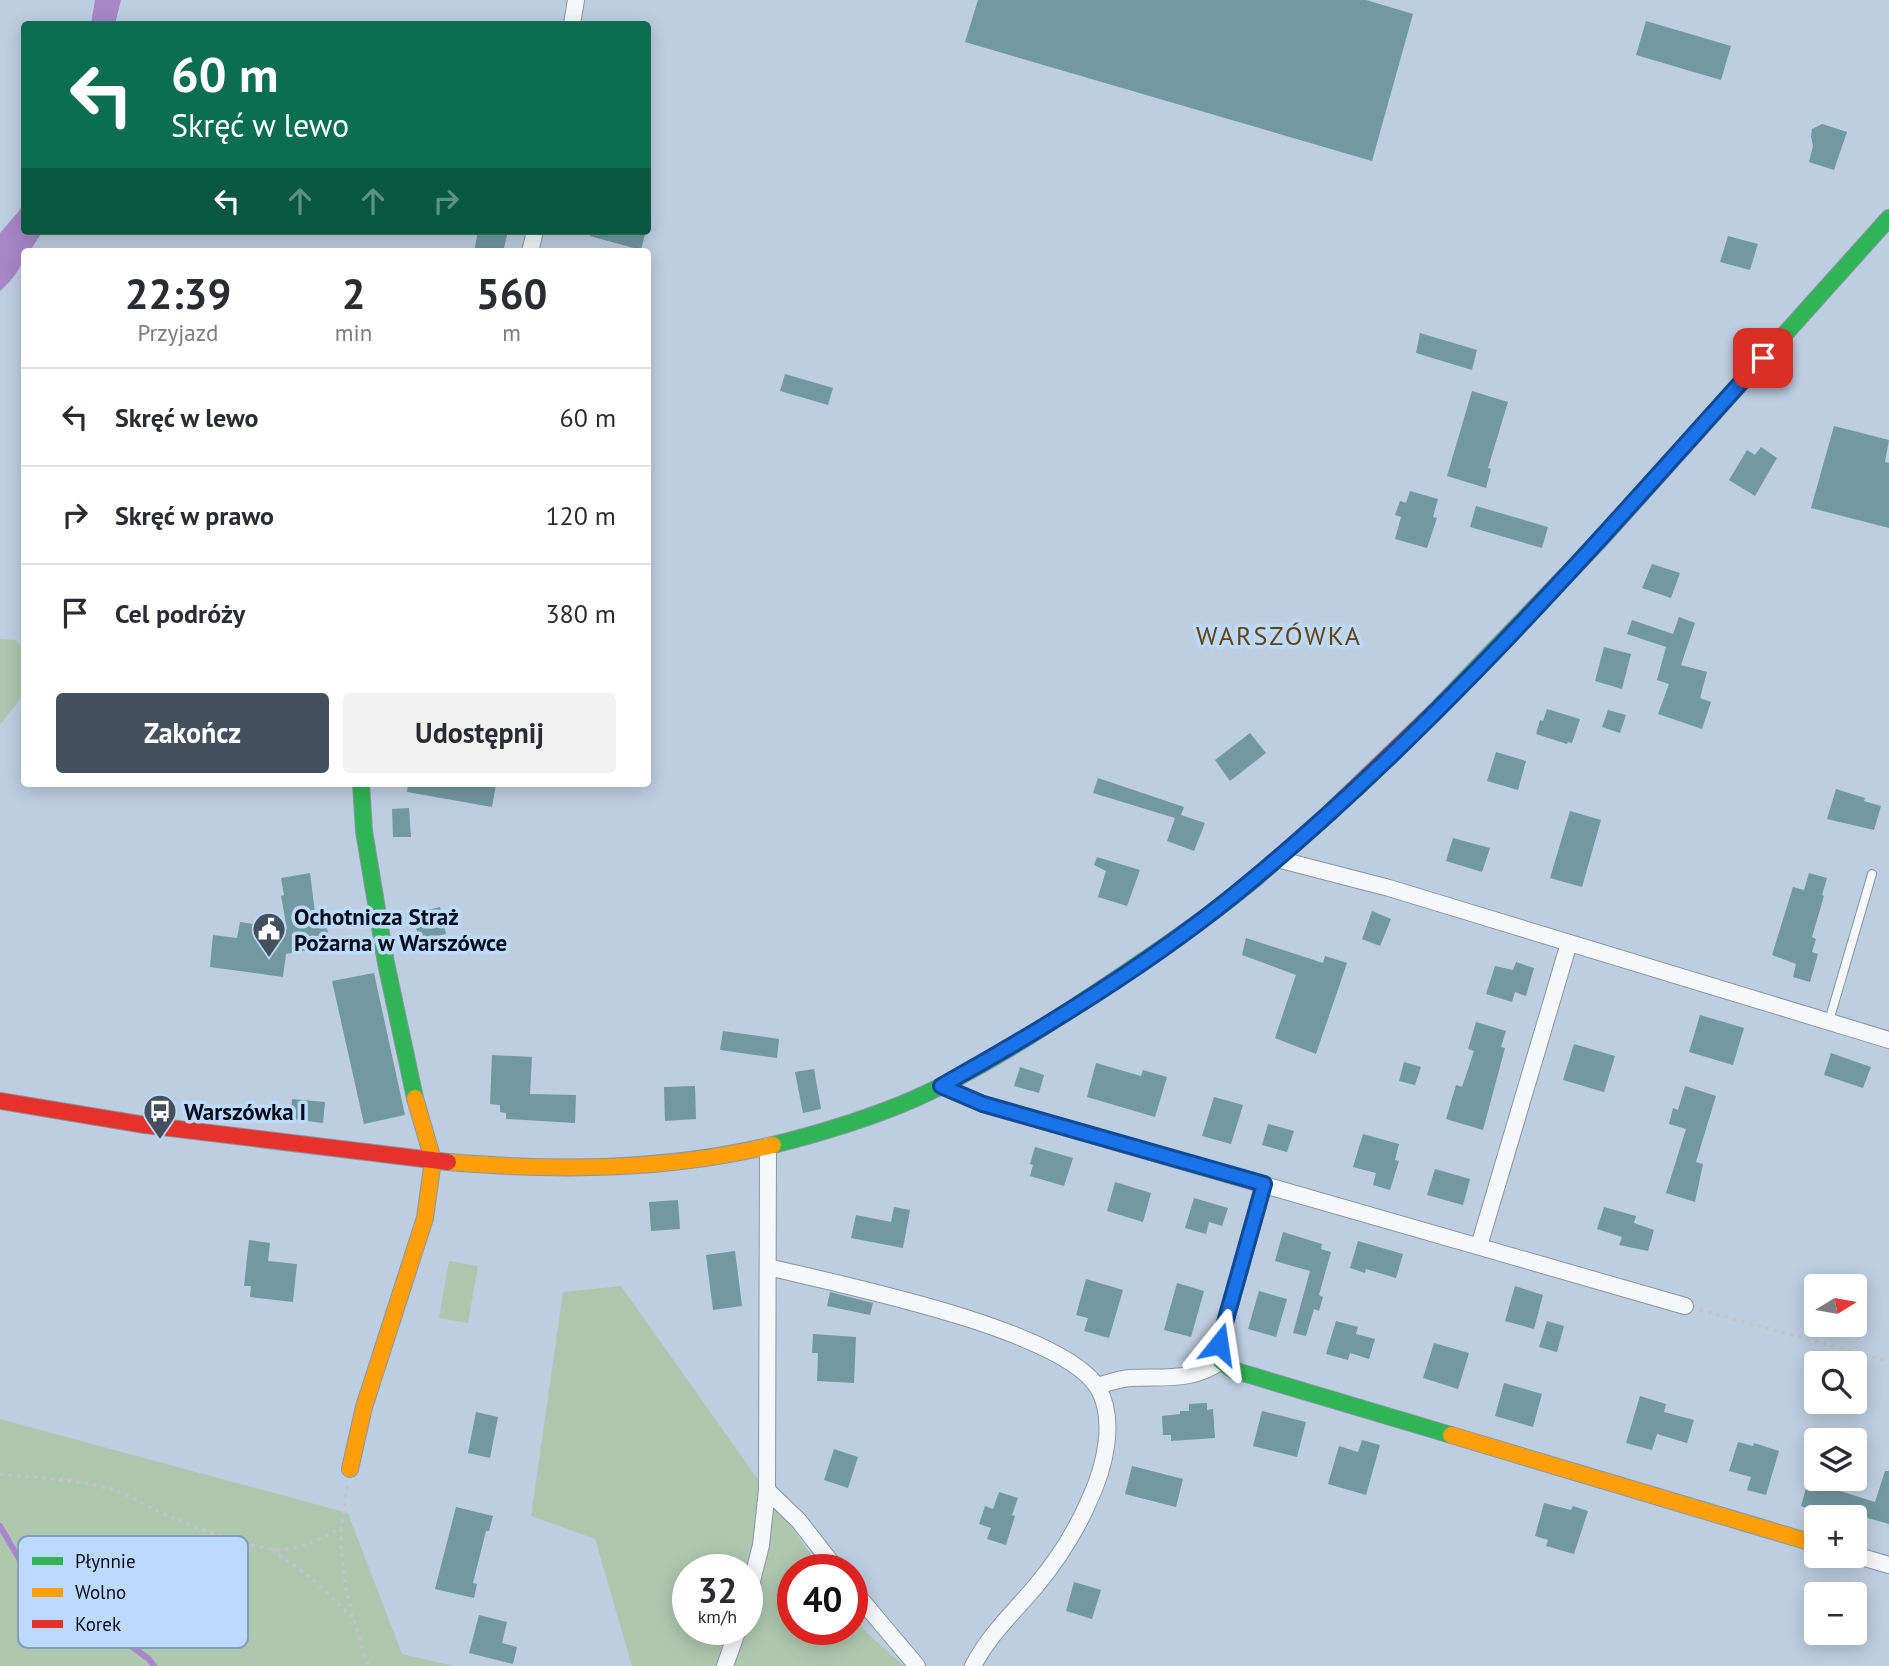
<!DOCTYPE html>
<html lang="pl">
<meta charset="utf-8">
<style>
body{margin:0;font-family:"PT Sans",sans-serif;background:#f2f2f3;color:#2b2b33;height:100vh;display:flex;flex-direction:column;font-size:26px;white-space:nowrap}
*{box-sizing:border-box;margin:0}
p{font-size:23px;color:#7c7c81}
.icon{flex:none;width:38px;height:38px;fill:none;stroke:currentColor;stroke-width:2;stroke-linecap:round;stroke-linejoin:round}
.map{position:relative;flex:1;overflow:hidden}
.sheet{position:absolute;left:21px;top:248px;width:630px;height:539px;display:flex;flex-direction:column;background:#fff;border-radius:7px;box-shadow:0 4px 18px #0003}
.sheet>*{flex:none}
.top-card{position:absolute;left:21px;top:21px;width:630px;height:214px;border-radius:7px;box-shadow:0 4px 18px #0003;background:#0b6e4f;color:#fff;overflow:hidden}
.needle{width:46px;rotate:79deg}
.tools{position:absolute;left:1804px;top:1274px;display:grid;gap:14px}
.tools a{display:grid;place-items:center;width:63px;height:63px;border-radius:7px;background:#fff;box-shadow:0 4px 18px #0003;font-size:35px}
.speed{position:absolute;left:672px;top:1554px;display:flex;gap:14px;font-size:35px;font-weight:700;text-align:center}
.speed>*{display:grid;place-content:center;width:91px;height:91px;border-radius:50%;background:#fff;box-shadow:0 4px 18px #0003;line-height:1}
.speed small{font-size:18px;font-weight:400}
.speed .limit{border:10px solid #d22;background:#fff;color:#111}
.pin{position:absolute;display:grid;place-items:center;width:60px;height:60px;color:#fff;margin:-30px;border-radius:14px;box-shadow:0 4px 10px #0006}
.me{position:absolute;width:77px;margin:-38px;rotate:15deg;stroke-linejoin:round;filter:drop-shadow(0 0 5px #0008)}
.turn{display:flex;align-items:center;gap:24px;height:147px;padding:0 35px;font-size:32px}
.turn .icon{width:91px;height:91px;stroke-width:2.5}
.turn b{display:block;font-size:49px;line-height:60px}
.lanes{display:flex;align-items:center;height:66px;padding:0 35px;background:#0003;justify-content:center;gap:35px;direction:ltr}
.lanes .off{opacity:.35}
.eta{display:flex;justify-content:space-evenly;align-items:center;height:119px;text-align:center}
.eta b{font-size:42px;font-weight:700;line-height:49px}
.button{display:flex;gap:14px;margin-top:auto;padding:14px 35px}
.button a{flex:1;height:80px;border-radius:7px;background:#45505e;color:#fff;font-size:28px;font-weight:700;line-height:80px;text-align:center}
.button a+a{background:#f2f2f3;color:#2b2b33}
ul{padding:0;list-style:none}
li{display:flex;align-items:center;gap:21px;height:98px;padding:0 35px;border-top:2px solid #e1e1e2}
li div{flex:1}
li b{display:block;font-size:26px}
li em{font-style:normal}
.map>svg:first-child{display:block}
.green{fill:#aec8b0;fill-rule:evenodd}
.water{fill:#a886c7}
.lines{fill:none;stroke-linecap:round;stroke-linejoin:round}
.stream{stroke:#a886c7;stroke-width:6}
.building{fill:#7298a0}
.lane-casing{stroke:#8995a3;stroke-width:10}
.street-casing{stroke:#8995a3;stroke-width:18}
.fast-casing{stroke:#8995a3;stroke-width:18}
.slow-casing{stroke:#8995a3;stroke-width:18}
.jam-casing{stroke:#8995a3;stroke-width:18}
.path{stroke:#c1c5ca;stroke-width:3.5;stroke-dasharray:3.5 5;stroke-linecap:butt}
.lane{stroke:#f5f8fa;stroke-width:8}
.street{stroke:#f5f8fa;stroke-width:16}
.fast{stroke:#30b455;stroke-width:16}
.slow{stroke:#ff9f0a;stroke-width:16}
.jam{stroke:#e5322d;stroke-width:16}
.route-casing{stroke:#114b97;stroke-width:18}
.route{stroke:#1a73e8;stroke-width:12}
.labels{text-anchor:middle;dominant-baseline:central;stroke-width:7;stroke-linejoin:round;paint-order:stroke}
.poi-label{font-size:23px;font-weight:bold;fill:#040c18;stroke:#bcdafd;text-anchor:start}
.quarter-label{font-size:26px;letter-spacing:2px;fill:#64420d;stroke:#bcdafd}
.key{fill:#bcdafd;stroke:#859cb8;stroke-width:2}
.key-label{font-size:19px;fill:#040c18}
</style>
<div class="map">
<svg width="1889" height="1666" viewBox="0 0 1889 1666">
<rect width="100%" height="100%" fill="#becee1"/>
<g class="green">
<polygon points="0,639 15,640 24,648 24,694 0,725"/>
<polygon points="449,1261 478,1266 468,1323 439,1318"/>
<path d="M621 1286 822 1570H793V1629H852V1612L867 1633 904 1666H632L595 1539 531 1516 563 1292ZM688 1570H747V1629H688Z"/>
<polygon points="0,1419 348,1513 402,1654 454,1666 0,1666"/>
</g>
<g class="water">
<polygon points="95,0 121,0 115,24 91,24"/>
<path d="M24 201V231H43L29 252H24C24 267 11 281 0 291V233L19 211Z"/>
</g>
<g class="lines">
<polyline class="stream" points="0,1526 25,1569 91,1622 110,1631 149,1659 154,1666"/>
</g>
<g class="building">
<polygon points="978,0 1366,0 1413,14 1372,161 965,42"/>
<polygon points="1646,21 1731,46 1721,80 1636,55"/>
<polygon points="1822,124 1847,132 1834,170 1809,162 1813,146 1811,136 1812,129"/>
<polygon points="478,231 508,231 503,252 474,252"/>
<polygon points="591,231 646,231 641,250 590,236"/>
<polygon points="1728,236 1758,244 1750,270 1720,262"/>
<polygon points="1420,333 1477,350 1472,370 1416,353"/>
<polygon points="785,374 833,388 828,405 780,391"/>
<polygon points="1472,391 1508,402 1488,468 1491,469 1486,488 1447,476"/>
<polygon points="1834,426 1889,440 1885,462 1889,463 1889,528 1811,508"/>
<polygon points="1761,447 1777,458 1755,496 1729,480 1747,450 1755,455"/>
<polygon points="1410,491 1438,499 1433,517 1437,518 1427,548 1395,539 1401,517 1395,515 1400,501 1406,503"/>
<polygon points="1476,506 1548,527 1542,548 1470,527"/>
<polygon points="1652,564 1680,573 1671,598 1642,588"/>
<polygon points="1679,617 1695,623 1681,665 1707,672 1700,698 1711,702 1702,729 1658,714 1669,684 1657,680 1666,647 1627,634 1632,620 1673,634"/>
<polygon points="1604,647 1631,654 1622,689 1595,681"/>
<polygon points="1547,709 1580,719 1572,743 1568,742 1567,744 1536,734 1540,720 1543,721"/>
<polygon points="1608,710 1626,715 1620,733 1602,727"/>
<polygon points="1250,733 1266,753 1230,781 1215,760"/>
<polygon points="1496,752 1526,761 1518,790 1487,781"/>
<polygon points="1098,778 1184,807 1181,815 1205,823 1194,851 1167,841 1175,818 1093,793"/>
<polygon points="408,784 496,784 492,807 407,792"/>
<polygon points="1836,789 1865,798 1864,801 1881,806 1874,830 1827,819"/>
<polygon points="409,808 411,837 393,837 392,809"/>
<polygon points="1570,811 1601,820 1582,887 1550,878"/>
<polygon points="1453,838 1490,848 1482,872 1446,861"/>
<polygon points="1097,857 1140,870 1127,906 1098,897 1106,871 1094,865"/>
<polygon points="310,873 316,921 325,920 331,946 286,954 283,977 210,967 213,935 237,938 240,922 287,929 281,896 284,895 281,878"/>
<polygon points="1809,873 1827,878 1822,895 1824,896 1812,937 1816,939 1812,952 1818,954 1810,982 1793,977 1796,964 1772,955 1793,887 1804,890"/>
<polygon points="440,907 446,934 419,940 413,913"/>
<polygon points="1372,911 1391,919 1380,946 1362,939"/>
<polygon points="1246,938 1323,963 1325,956 1347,963 1316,1054 1275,1038 1296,975 1242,955"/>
<polygon points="1516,962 1534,968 1526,996 1515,992 1512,1002 1486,994 1495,966 1513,970"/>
<polygon points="374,973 405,1115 364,1124 332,981"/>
<polygon points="1700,1015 1744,1028 1733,1065 1689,1052"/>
<polygon points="1476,1022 1506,1031 1501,1047 1505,1048 1483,1130 1446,1119 1456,1085 1462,1087 1474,1051 1468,1049"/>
<polygon points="723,1031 779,1039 777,1058 720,1050"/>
<polygon points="1574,1044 1615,1056 1604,1092 1563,1080"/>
<polygon points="1831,1053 1871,1067 1863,1088 1824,1075"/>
<polygon points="492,1055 532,1057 530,1094 576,1095 575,1123 506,1119 506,1113 500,1112 500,1105 490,1104"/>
<polygon points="1404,1062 1421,1067 1415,1085 1399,1081"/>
<polygon points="1096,1063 1141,1076 1143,1070 1167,1077 1155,1117 1087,1097"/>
<polygon points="1020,1067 1044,1075 1039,1093 1014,1086"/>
<polygon points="814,1069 821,1109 803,1113 795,1072"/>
<polygon points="695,1086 696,1119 665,1121 664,1087"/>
<polygon points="1685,1086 1716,1096 1696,1162 1703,1164 1695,1202 1666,1193 1686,1129 1669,1124 1673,1108 1678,1110"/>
<polygon points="1214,1097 1243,1105 1231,1144 1202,1136"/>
<polygon points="292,1099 325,1102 323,1123 291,1119"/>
<polygon points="1268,1124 1294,1131 1287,1152 1262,1145"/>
<polygon points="1363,1134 1399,1144 1395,1160 1399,1161 1390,1190 1373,1185 1376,1173 1353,1167"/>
<polygon points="1035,1147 1073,1158 1064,1186 1030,1176 1033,1165 1030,1164"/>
<polygon points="1435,1169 1470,1179 1463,1205 1427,1195"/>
<polygon points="1115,1182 1151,1193 1143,1222 1107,1211"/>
<polygon points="1194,1198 1228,1208 1222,1226 1209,1222 1206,1234 1185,1228"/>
<polygon points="678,1200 680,1229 651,1231 649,1202"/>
<polygon points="894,1207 910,1210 903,1248 851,1238 856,1215 891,1222"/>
<polygon points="1604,1207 1636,1216 1634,1223 1654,1230 1648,1251 1619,1245 1622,1237 1597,1229"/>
<polygon points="1283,1232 1322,1244 1321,1249 1331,1252 1319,1295 1323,1297 1319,1311 1314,1309 1306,1336 1293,1333 1310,1271 1275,1261"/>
<polygon points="249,1240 270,1243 268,1261 297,1264 293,1302 250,1297 251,1286 244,1286"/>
<polygon points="1358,1241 1403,1254 1396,1278 1366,1269 1365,1273 1350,1268"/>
<polygon points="735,1251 742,1306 713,1310 706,1255"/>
<polygon points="1086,1279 1123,1290 1109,1338 1084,1331 1088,1318 1076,1315"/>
<polygon points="1177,1283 1204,1291 1191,1337 1164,1330"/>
<polygon points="1515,1286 1543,1295 1534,1329 1505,1321"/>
<polygon points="1259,1291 1287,1299 1276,1337 1248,1329"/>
<polygon points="830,1292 873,1303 870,1315 827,1306"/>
<polygon points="1336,1321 1358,1327 1356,1334 1375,1339 1369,1359 1350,1353 1348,1360 1326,1354"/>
<polygon points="1547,1321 1564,1326 1557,1352 1539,1347"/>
<polygon points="813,1334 856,1337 854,1383 817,1381 818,1353 812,1353"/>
<polygon points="1434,1343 1469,1353 1458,1389 1423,1378"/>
<polygon points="1504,1383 1542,1394 1533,1427 1495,1416"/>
<polygon points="1640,1396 1666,1404 1664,1412 1694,1420 1687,1443 1657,1434 1652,1450 1626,1443"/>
<polygon points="1207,1403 1207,1410 1213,1409 1215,1438 1171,1441 1171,1435 1163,1435 1162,1416 1180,1414 1180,1411 1189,1411 1189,1404"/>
<polygon points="1262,1411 1306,1422 1297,1457 1253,1446"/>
<polygon points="476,1412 498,1417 490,1458 468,1453"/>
<polygon points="1362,1440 1380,1445 1366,1495 1328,1484 1339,1446 1358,1452"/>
<polygon points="1738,1442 1753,1446 1754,1443 1779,1451 1766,1495 1747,1490 1751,1477 1729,1471"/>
<polygon points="834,1449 858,1457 848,1488 824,1480"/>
<polygon points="1132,1466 1183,1479 1176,1507 1125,1494"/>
<polygon points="1885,1471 1889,1471 1889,1524 1846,1512 1844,1516 1830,1512 1823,1513 1801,1506 1808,1481 1875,1502"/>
<polygon points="999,1492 1018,1498 1012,1515 1015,1516 1006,1545 987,1539 991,1528 979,1524 985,1506 993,1509"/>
<polygon points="1544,1503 1571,1510 1573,1506 1588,1511 1574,1554 1546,1546 1548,1540 1535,1536"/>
<polygon points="456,1507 493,1516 489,1531 486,1531 473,1583 477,1584 474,1598 435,1589"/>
<polygon points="1074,1582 1101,1590 1092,1619 1066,1611"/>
<polygon points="479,1615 507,1622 502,1643 517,1647 513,1664 469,1653"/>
</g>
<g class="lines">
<defs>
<polyline id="lane" points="1829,1021 1872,874"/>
<g id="street">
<polyline points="572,24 576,0"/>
<polyline points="530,252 535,231"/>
<polyline points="1277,859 1389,888 1889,1040"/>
<polyline points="941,1086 983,1104 1685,1306"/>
<polyline points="1479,1246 1569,943"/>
<path d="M768 1267C838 1284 1063 1329 1098 1388 1117 1421 1104 1469 1089 1501 1076 1531 1056 1562 1035 1587 1013 1613 989 1635 973 1666"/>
<path d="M1097 1386C1107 1383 1119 1379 1130 1378 1162 1376 1194 1382 1221 1361"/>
<polyline points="767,1490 799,1521 837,1570"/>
<polyline points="1855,1555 1889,1565"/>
<polyline points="852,1589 917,1666"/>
<polyline points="747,1601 761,1545 767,1490 768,1146"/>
<polyline points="725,1666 738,1629"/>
</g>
<g id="fast">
<polyline points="1434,712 1601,539 1889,218"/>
<polyline points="361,784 364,831 386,963 415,1098"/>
<path d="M773 1145C821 1133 868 1119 914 1099 981 1069 1045 1027 1106 986 1158 951 1209 917 1257 877"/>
<polyline points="1264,1184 1219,1344 1221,1361 1233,1370 1451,1435"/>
</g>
<g id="slow">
<path d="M448 1162C557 1171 665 1171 773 1145"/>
<polyline points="1451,1435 1816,1544"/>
<polyline points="350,1469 364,1407 425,1218 433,1160 415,1098"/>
</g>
<g id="jam">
<polyline points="1257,877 1327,815 1434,712"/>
<polyline points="0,1101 145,1125 448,1162"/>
</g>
</defs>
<use href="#lane" class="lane-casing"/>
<use href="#street" class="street-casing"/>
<use href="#fast" class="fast-casing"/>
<use href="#slow" class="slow-casing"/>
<use href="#jam" class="jam-casing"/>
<g class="path">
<polyline points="1700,1310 1889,1361"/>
<path d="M0 1474C37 1478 76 1479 111 1489 130 1495 147 1506 164 1514 191 1526 259 1553 287 1549 306 1547 325 1536 342 1528"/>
<path d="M347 1486C345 1504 341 1523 341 1541 342 1584 355 1626 368 1666"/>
<polyline points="272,1550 310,1577 352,1617"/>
</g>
<use href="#lane" class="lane"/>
<use href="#street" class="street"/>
<use href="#fast" class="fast"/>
<use href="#slow" class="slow"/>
<use href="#jam" class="jam"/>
</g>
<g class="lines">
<defs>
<path id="route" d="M1219 1344 1264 1184 983 1104 941 1086C1040 1031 1145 967 1234 895 1429 737 1595 544 1763 358"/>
</defs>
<use href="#route" class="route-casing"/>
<use href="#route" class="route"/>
</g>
<defs>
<symbol id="civic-pin" viewBox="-11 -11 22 30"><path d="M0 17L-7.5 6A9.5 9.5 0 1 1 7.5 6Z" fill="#45505e" stroke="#bcdafd"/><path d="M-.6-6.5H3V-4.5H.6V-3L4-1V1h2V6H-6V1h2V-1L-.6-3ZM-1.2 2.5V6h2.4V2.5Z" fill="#fff"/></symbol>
<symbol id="bus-pin" viewBox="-11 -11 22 30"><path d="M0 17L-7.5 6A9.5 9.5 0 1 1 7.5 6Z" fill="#45505e" stroke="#bcdafd"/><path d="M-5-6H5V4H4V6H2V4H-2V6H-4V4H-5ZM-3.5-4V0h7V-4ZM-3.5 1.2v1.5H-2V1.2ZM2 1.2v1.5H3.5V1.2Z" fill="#fff"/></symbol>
</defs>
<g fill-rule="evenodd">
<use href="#civic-pin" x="250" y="910" width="38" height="52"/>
<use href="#bus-pin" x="141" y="1092" width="38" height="52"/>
</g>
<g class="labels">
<g class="poi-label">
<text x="294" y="916">Ochotnicza Straż<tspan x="294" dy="26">Pożarna w Warszówce</tspan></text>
<text x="184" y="1111">Warszówka I</text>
</g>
<g class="quarter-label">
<text x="1279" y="635">WARSZÓWKA</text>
</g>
</g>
<rect x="18" y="1536" width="230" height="112" rx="10" class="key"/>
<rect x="32" y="1557" width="31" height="8" fill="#30b455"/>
<rect x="32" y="1588" width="31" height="9" fill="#ff9f0a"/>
<rect x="32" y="1620" width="31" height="8" fill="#e5322d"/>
<g class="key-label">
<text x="75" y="1568">Płynnie</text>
<text x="75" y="1599">Wolno</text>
<text x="75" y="1631">Korek</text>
</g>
</svg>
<div class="tools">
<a><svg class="needle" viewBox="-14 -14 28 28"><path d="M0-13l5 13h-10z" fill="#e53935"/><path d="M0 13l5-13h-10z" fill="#7c7c81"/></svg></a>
<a><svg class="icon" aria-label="search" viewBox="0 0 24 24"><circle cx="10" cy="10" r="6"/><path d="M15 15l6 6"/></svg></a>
<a><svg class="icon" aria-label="layers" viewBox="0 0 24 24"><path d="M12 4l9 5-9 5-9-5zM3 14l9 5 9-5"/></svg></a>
<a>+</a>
<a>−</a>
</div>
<div class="speed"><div>32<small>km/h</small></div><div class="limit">40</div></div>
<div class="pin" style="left:1763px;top:358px;background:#d93025"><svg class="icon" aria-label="arrive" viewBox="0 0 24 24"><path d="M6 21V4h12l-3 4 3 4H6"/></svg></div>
<svg class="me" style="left:1219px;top:1344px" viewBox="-20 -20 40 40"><path d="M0-17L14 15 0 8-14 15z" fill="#1a73e8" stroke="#fff" stroke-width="4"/></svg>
<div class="top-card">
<div class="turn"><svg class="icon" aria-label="left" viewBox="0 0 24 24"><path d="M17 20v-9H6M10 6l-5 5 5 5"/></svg><div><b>60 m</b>Skręć w lewo</div></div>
<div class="lanes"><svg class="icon" aria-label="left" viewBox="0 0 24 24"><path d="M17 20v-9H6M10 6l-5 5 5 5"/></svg><svg class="icon off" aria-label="ahead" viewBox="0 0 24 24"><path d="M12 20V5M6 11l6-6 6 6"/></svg><svg class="icon off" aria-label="ahead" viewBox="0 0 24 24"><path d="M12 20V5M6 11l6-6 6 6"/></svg><svg class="icon off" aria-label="right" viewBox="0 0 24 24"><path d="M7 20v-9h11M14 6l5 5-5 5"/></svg></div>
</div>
<section class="sheet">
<div class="eta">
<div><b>22:39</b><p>Przyjazd</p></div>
<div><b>2</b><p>min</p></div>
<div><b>560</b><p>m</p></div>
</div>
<ul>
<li><svg class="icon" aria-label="left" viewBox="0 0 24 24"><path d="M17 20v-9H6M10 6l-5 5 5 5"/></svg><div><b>Skręć w lewo</b></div><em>60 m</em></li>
<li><svg class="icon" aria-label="right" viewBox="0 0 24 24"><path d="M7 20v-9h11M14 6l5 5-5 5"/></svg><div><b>Skręć w prawo</b></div><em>120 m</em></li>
<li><svg class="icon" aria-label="arrive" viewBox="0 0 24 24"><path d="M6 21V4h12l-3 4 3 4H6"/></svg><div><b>Cel podróży</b></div><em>380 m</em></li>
</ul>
<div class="button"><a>Zakończ</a><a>Udostępnij</a></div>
</section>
</div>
